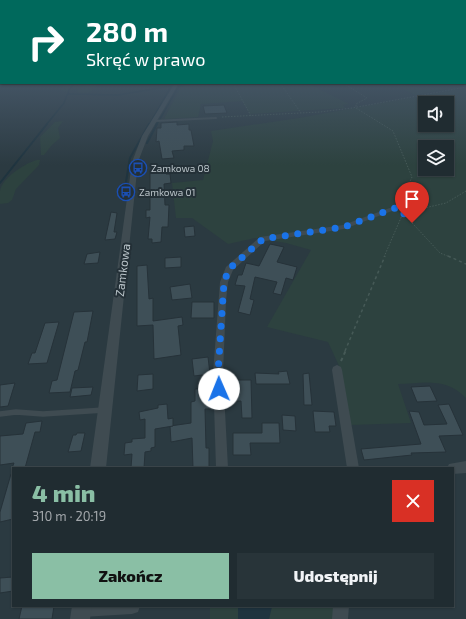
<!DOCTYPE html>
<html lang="pl">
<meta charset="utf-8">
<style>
body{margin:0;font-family:"Exo 2",sans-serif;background:#283439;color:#f1f3f6;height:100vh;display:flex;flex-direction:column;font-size:15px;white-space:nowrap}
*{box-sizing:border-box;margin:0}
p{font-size:13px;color:#a2a7ab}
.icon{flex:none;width:22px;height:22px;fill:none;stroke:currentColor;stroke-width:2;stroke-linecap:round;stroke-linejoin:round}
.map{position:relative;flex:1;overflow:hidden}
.drawer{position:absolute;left:12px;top:467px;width:442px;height:140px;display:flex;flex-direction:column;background:#202c31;border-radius:0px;box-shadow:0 1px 3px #0004,0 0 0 1px #3d484d}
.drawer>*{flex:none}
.banner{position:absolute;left:0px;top:0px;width:466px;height:84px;box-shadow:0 1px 3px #0004,0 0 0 1px #3d484d;background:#00695c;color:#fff;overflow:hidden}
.tools{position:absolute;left:418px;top:96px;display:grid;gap:8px}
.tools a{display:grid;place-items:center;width:36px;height:36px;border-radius:0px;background:#202c31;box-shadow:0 1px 3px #0004,0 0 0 1px #3d484d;font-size:20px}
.pin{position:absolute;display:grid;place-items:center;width:34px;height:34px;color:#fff;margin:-41px -17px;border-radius:50% 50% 50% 0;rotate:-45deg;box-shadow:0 0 4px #0007}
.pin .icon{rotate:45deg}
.me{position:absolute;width:44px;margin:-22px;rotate:359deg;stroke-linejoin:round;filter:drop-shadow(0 0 3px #0008)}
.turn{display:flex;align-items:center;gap:14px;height:84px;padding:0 20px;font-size:18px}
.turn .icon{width:52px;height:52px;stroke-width:2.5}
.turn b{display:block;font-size:28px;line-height:34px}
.round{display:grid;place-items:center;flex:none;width:42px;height:42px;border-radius:0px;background:#283439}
.summary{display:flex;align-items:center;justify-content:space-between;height:68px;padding:0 20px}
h1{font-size:24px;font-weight:800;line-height:30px;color:#8abfa5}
.action{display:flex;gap:8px;margin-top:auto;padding:8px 20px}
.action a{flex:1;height:46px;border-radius:0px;background:#8abfa5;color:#111;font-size:16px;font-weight:800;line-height:46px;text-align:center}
.action a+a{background:#283439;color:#f1f3f6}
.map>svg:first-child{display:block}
.green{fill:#2d423f;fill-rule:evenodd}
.water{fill:#1f343f}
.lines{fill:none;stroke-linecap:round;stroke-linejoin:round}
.stream-far1{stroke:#1f343f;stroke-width:1.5}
.stream{stroke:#1f343f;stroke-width:2}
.building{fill:#3e4f57;stroke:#263239}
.path-far2{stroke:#465a57;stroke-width:1;stroke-dasharray:1.5 1.5;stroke-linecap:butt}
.path-far1{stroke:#465a57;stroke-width:1.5;stroke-dasharray:3 3;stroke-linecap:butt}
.path{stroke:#465a57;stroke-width:2;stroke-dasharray:3.5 3.5;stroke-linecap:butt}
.service-far1{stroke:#3f4b51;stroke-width:2}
.service{stroke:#3f4b51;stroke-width:5.5}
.minor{fill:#3f4b51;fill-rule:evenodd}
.tertiary{fill:#3f4b51;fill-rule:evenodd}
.route{stroke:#1a73e8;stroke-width:7;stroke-dasharray:0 12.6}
.labels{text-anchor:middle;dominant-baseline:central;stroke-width:4;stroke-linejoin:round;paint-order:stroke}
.far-poi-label{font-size:10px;fill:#bcc6cb;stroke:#243037;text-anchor:start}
.street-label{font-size:12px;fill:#bcc6cb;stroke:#243037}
</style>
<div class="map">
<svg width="466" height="619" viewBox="0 0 466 619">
<rect width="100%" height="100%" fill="#2b3a41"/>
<g class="green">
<polygon points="65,83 84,83 79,88 87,83 99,83 93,90 88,93 77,92 79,88 67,92 60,90"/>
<polygon points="199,83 307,83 349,104 343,105 345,108 250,114 242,101 201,104 198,117 164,119 181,87"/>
<path d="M392 83C402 83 410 87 420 88 430 89 438 86 447 89L415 95Z"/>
<path d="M466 88V398C446 377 424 383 398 384L411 423 350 425 340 368 328 342 267 327 311 250 286 243 255 238 228 244 192 218H176L172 183 203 180 213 141 211 131 299 118ZM425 103H447V125H425ZM425 147H447V169H425Z"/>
<polygon points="63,121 58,128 60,138 52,145 44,155 41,155 40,137 55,122"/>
<path d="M37 160H40L39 165 16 189 12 200 8 203 0 204C0 200 0 195 0 191 2 178 25 163 37 160Z"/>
<rect x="210" y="606" width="28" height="13"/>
<polygon points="272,606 335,606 333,619 269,619"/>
</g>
<polygon class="water" points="238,606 272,606 269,619 238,619"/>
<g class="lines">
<g class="stream-far1">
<polyline points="178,86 193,83"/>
<polyline points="68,94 118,95 171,86"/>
<polyline points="160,119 179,86"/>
<polyline points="46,125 64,103 69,90 75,83"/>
<polyline points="149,125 173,83"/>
<polyline points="156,125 158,122"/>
</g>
<g class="stream">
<polyline points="147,143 157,124"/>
<polyline points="126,182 130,158 149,124"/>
<polyline points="0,183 47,124"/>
</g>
</g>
<g class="building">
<polygon points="224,105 227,113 205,114 203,106"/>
<polygon points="177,122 177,125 189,124 189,130 191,130 194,146 184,146 184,150 172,151 174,158 162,159 159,141 156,142 157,128 161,128 161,123"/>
<polygon points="165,171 166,174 170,174 171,183 164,184 165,205 169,205 168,227 162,227 161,242 152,243 152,239 148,239 150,217 146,218 146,210 150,210 150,173"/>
<polygon points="111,212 117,213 114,232 117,232 115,239 105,240"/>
<polygon points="194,226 195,236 185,237 184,227"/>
<polygon points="270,244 284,247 277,262 297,267 293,280 286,278 281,295 273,293 277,282 255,277 250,299 254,300 250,315 238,312 245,286 235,285 238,275 242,275 246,263 259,266"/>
<polygon points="100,252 98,263 84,264 87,254"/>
<polygon points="181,257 181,267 165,268 165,258"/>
<polygon points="147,265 149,299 153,298 153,321 182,317 183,325 178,326 181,355 154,359 153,325 137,326 137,266"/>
<polygon points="190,284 192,298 172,300 170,287"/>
<polygon points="192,302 214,302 214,318 191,318"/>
<polygon points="93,311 87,342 85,342 78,370 75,371 70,392 49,393 52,381 57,380 74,312"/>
<polygon points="59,322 47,363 28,364 32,353 35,353 45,323"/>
<polygon points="208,357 210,374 194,376 192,359"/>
<polygon points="287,371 290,384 256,384 255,373 279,374 278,372"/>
<polygon points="309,373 312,405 304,405 303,374"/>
<polygon points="153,374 153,389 137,391 138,375"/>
<polygon points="226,375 234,375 234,380 251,380 252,418 242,418 241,401 226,401"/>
<polygon points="15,383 8,406 0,407 0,385"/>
<polygon points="430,386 437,401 417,402 411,387"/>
<polygon points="93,387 91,395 70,397 72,388"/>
<polygon points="210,388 211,409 205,409 206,448 209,448 209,468 193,468 192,438 171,442 170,426 191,423 191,402 195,401 195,389"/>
<polygon points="167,404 168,419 173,418 173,426 155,429 155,447 151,448 151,451 145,452 144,468 131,468 132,454 124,455 125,443 132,442 132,439 145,438 145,419 140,420 139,412 158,408 158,405"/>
<polygon points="449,404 463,435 439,436 446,452 411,453 412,455 364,460 361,449 421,444 409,411 419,412 424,425 447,424 438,405"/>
<polygon points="313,411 334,412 336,426 329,426 330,432 315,432"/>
<polygon points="282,415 295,416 296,431 283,430"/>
<polygon points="42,421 40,432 35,432 25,468 12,468 14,463 0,465 0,436 23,434 26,423"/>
<polygon points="262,423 279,423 280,443 250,443 251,455 233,455 233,433 262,433"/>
<polygon points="77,433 85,433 81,451 68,452 73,435 76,435"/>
<polygon points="11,474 13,474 13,519 0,522 0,512"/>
<polygon points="13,577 13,591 0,593 0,578"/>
<polygon points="22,606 54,606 52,619 19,619"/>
</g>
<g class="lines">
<g class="path-far2">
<polyline points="233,83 251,116"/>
<polyline points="280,83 301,113"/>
<polyline points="343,83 367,98 356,104 356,108 393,131 412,177 401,200"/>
<polyline points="184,84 188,83"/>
<polyline points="222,117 320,112 352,108 466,87"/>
<polyline points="402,212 440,253 450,257"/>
<polyline points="384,257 403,213 446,203 466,191"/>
</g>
<g class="path-far1">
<polyline points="448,256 466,264"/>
<polyline points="345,351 385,256"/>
</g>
<polyline class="path" points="341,361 346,350"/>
<polyline class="service-far1" points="154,121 216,118"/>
<polyline class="service" points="0,414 16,412 43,414 104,410"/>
<g class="minor">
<polygon points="398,205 401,207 400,208 344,229 265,241 233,270 228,282 226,301 223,373 228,468 216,468 213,373 220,282 226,267 260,237 343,225"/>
<polygon points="337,365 341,367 342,370 359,468 347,468 332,370 333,367"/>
<polygon points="466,461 466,473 453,474 453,468 447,468 449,464"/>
<polygon points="75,606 140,606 138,612 132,614 82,617 76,615 74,609"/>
<polygon points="333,606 349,606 348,619 332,619"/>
</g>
<g class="tertiary">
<polygon points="175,83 179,83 148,136 138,162 106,468 90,468 132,162 142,136"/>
<polygon points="72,606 92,606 90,619 70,619"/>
</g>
</g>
<linearGradient id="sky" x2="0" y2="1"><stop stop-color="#182024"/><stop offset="0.48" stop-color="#445565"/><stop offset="1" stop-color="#445565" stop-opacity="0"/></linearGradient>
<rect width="466" height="165" fill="url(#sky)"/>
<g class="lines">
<polyline class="route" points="219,389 218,373 224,282 229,269 263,239 344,227 398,207 412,223"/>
</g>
<defs>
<symbol id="bus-ring" viewBox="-11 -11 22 22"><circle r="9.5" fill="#243037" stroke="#1a4fb4" stroke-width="1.5"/><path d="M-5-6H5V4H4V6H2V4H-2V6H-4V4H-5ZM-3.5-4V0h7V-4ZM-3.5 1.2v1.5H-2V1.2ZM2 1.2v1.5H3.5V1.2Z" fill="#1a4fb4"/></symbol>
</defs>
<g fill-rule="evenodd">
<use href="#bus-ring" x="128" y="158" width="20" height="20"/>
<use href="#bus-ring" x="116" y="182" width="20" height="20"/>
</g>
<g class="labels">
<g class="far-poi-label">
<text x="151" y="168">Zamkowa 08</text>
<text x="139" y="192">Zamkowa 01</text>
</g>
<g class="street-label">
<text transform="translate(122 270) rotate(-83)">Zamkowa</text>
</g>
</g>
</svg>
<div class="tools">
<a><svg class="icon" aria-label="sound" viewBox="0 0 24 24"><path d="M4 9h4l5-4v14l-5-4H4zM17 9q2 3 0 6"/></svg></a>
<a><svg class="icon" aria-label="layers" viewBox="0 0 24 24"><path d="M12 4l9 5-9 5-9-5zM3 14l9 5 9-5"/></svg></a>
</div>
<div class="pin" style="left:412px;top:223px;background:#d93025"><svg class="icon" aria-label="arrive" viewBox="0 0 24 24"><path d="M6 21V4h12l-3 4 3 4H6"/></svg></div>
<svg class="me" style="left:219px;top:389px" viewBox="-20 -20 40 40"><circle r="19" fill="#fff"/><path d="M0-13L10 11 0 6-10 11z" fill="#1a73e8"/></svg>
<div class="banner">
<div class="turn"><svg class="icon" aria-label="right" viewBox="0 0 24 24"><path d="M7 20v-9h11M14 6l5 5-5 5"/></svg><div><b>280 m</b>Skręć w prawo</div></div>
</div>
<section class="drawer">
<div class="summary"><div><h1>4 min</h1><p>310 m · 20:19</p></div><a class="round" style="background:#d93025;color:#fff"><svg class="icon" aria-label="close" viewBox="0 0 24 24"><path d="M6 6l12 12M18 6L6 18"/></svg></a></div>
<div class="action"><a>Zakończ</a><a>Udostępnij</a></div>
</section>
</div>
